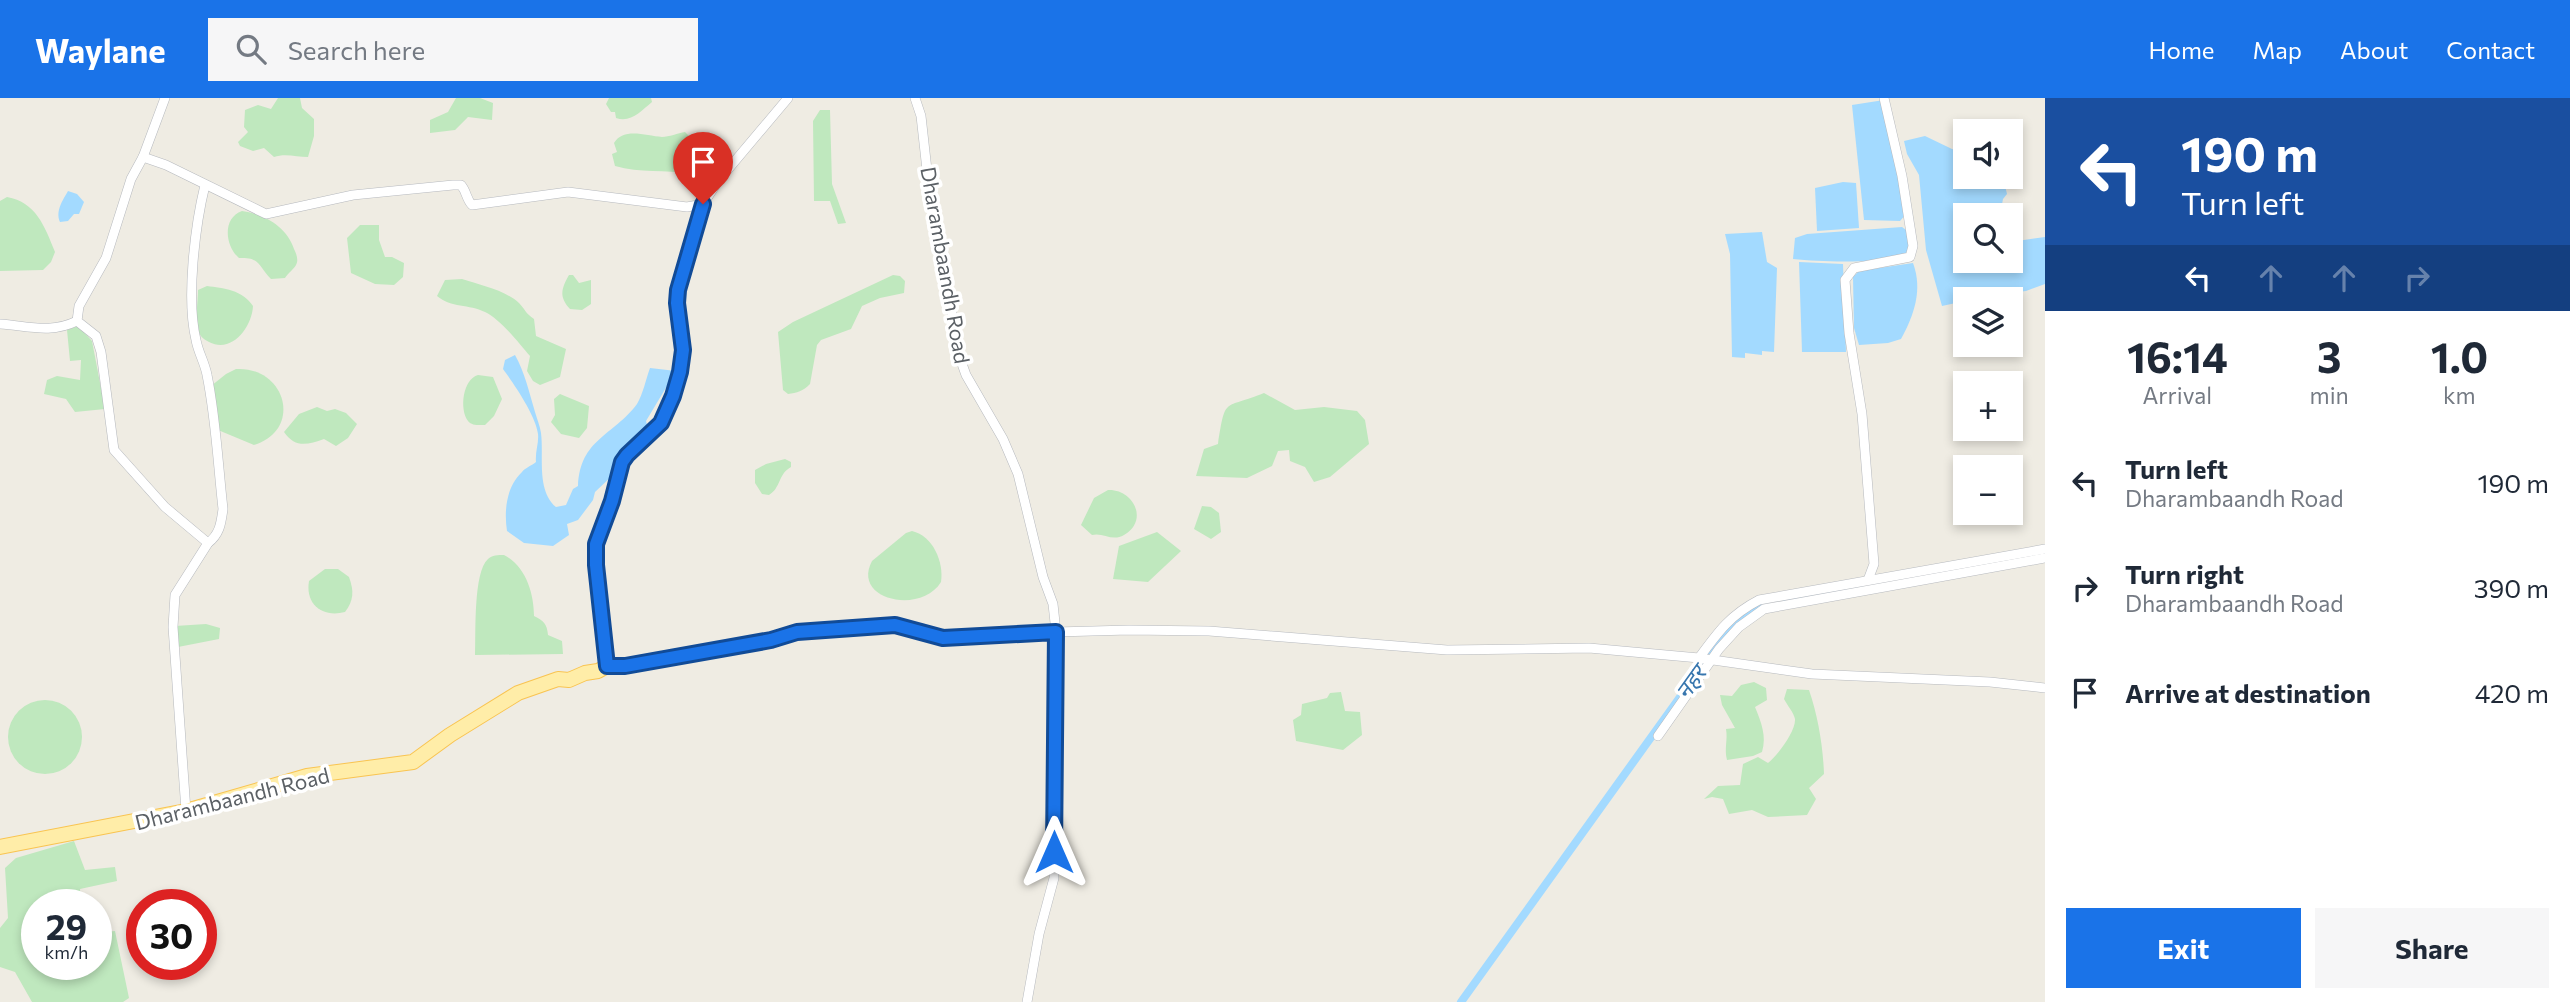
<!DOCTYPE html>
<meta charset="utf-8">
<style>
body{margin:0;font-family:Commissioner,"Noto Sans Devanagari",sans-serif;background:#f6f6f7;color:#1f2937;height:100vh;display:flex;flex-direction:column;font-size:26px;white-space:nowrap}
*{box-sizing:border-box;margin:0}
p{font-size:23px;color:#747a83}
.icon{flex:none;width:38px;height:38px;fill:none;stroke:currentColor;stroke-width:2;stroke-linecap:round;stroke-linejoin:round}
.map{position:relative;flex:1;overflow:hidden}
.side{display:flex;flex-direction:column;background:#fff;width:525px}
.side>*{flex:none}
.hud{background:#1a4fa0;color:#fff;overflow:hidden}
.controls{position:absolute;left:1953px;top:21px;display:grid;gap:14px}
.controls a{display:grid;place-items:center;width:70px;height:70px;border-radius:0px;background:#fff;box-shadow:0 4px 10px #0003;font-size:35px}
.speed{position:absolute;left:21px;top:791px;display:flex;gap:14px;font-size:35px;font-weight:700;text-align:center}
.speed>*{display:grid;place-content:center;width:91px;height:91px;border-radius:50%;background:#fff;box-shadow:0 4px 10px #0003;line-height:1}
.speed small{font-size:18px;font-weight:400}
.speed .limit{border:10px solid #d22;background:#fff;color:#111}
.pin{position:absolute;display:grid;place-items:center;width:60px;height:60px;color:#fff;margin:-72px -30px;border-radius:50% 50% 50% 0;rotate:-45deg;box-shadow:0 0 7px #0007}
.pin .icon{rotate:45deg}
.me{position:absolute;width:77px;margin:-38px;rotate:0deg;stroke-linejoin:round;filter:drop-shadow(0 0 5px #0008)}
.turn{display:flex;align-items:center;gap:24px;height:147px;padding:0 21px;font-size:32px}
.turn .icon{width:91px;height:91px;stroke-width:2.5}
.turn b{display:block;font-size:49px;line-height:60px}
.lanes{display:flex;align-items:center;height:66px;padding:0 21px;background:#0003;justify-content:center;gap:35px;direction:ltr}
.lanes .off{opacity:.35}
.eta{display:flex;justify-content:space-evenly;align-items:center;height:119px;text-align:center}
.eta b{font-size:42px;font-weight:700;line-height:49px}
.cta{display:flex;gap:14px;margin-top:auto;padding:14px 21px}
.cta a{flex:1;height:80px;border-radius:0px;background:#1a73e8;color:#fff;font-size:28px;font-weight:700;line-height:80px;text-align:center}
.cta a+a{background:#f6f6f7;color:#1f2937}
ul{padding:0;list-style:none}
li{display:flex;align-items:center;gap:21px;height:105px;padding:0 21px}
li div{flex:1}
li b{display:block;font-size:26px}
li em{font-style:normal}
header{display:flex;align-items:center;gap:42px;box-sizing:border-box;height:98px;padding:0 35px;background:#1a73e8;color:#fff}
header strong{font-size:33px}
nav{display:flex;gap:38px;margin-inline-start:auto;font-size:24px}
.search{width:490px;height:63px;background:#f6f6f7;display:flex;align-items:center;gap:18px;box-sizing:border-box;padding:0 24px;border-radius:0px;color:#747a83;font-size:26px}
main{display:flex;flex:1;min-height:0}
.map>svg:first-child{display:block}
.green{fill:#bfe8be}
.water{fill:#a3daff}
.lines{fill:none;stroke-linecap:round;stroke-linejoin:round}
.canal{stroke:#a3daff;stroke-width:8}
.minor-casing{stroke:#b6b9be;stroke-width:10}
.primary-casing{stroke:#f9c451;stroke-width:16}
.minor{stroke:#fff;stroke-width:9}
.primary{stroke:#ffeda8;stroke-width:14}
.route-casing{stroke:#114b97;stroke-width:18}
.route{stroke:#1a73e8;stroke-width:12}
.labels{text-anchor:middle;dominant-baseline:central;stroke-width:7;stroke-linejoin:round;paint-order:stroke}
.street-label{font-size:21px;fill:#5b6065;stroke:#fff}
.water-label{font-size:23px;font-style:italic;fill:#3776ae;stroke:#fff}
</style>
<header>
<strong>Waylane</strong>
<div class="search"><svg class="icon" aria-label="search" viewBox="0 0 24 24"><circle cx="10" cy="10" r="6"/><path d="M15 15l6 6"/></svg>Search here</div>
<nav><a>Home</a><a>Map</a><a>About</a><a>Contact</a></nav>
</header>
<main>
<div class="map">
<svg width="2045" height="904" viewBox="0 0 2045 904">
<rect width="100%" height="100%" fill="#efece3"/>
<g class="green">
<path d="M278 0H300L302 10 314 21V38L308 59C297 59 285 55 274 59L264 50 253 53 240 48 238 44 248 34 244 29 245 12 258 7 271 11Z"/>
<polygon points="456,0 480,0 493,5 492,22 468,19 455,32 430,35 430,22 448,14"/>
<path d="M609 0H651L652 4C641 13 631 25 616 20L615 14H611L606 6Z"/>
<polygon points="820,12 830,12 832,86 846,125 838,126 830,103 814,103 813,23"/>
<path d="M685 34 694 43 715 42 714 52 716 55 713 59 715 62 720 58H726L722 68 723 74 712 90 698 85 690 75C665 72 640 75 615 68L612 56 617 54 614 45C624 29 646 38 662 39 669 39 678 35 685 34Z"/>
<path d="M7 99C36 104 45 129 55 154L51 164 43 172 0 173V103Z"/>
<path d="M242 113C264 116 287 129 294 151 296 155 299 162 296 167 294 171 288 175 285 180L271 181C258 168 261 159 239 160 225 148 222 120 242 113Z"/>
<polygon points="360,127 379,127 379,142 385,159 392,159 404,165 403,179 394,187 375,186 351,175 347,140"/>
<path d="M569 177H573L579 185 591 182V206L582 212 570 211C559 199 561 191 569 177Z"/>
<path d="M893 177 900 178 905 183 904 195 880 200 862 208 851 231 821 242 817 247 810 286C803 293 797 295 788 296L783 292 778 234 793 224Z"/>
<path d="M462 181C480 187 505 192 519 205 525 211 525 215 534 221L536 238 566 251 560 279 540 287 533 283 527 273 530 258C519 245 500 221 485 214 469 206 451 210 437 198L445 182Z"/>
<path d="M207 188C223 190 243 192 253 208 252 229 232 256 209 244 203 241 200 238 198 232 195 220 198 204 198 192Z"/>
<polygon points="78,228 92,243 105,311 75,314 66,301 44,296 47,282 57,278 80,282 81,262 70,263 67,232"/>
<path d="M236 271C285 268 304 331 254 347L218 332 211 288 226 276Z"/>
<path d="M478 277 493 279 502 301 494 318 485 327C479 327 472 328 468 323 459 311 463 281 478 277Z"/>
<path d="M1264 295 1295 312 1324 309 1357 313 1365 322 1369 346 1330 379 1314 384 1305 369 1290 363 1289 352 1278 353 1272 368 1247 380 1196 378 1204 351 1218 346C1226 297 1223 312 1264 295Z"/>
<polygon points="560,296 589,308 587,330 579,340 561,336 551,324 555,317 554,301"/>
<path d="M317 309 327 313 335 311 346 315 357 326 348 340 336 348 324 341C307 347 295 350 284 334L299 316Z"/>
<path d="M785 361 791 364V369C778 376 781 390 769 397L762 396 755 385V372L766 366Z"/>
<path d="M1108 392C1134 391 1149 423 1124 437 1112 444 1103 434 1092 437L1081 427 1094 400Z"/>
<polygon points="1202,408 1211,409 1219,415 1221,434 1211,441 1194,431"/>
<path d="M912 433C933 438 944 464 941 484 921 517 851 502 872 463L906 435Z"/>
<polygon points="1157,434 1181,453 1148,484 1113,481 1119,448"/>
<path d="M504 457C526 468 534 496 534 518 544 523 547 526 548 537L562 543 563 556 475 557C476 537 473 474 488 461 492 457 498 457 504 457Z"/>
<path d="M325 471H338L349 479C354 493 354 502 345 514 322 520 305 506 309 483Z"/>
<polygon points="206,526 220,530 219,541 178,549 175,528"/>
<path d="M1754 584 1766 590 1767 602 1755 609C1761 624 1767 638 1762 654L1753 658 1727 662C1724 650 1728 642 1726 631L1735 630 1722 607 1720 597 1732 598 1741 587Z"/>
<path d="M1787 591 1809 592C1818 618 1823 648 1824 676L1809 690 1816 701 1807 717 1768 719 1752 712 1729 716 1723 701 1712 699 1704 701 1718 688 1740 687 1743 666 1758 659 1768 665C1777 658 1796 633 1795 621 1794 615 1787 607 1784 601Z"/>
<polygon points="1341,594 1345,613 1360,614 1362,637 1343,652 1296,643 1293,622 1301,617 1302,606 1327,600 1330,595"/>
<circle cx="45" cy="639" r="37"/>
<polygon points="74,743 85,772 115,769 117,783 80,791 81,807 37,807 37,866 96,866 96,835 115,833 129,900 123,904 32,904 15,874 0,869 0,830 8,820 5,770 16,760"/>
</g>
<g class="water">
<polygon points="1884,2 1907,115 1900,123 1864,122 1852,7"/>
<polygon points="1925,38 1952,51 1965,54 1965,79 2003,79 2007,96 2003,101 2000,117 1965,117 1965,163 2011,163 2011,137 2017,143 2045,139 2045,186 2026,193 1965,201 1965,203 1942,208 1926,152 1919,77 1907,56 1904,43"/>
<polygon points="1843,84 1856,85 1859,130 1817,133 1815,90"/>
<path d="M68 93 77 96 84 104 79 116H74L68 123 60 124C55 113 63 102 68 93Z"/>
<path d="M1902 129 1906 132 1910 154C1880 167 1826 164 1793 161L1795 140 1807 136Z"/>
<polygon points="1762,134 1767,164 1777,170 1774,254 1762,253 1762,257 1745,255 1745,260 1732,259 1730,156 1725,136"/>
<polygon points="1799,164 1843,166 1846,254 1802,254"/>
<path d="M1913 165C1923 192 1914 217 1901 241L1888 245 1859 247 1854 230 1853 179 1859 173Z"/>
<path d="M515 257C525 275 529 294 535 314 537 321 540 328 541 335 544 358 536 392 556 409L566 407 573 391 578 388C580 341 613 338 637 306 643 296 646 281 650 270L676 273 646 323 648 330 630 347 626 346 614 376 595 394 593 402 578 422 567 426 569 437 553 448 524 445 507 433C504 413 506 389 522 374 525 370 531 368 536 364 535 354 539 345 538 336 536 318 514 286 503 271L505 262Z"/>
</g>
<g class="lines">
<g class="canal">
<polyline points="1786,503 1863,489"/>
<polyline points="1461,904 1721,542 1744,516 1764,509"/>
</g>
<defs>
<g id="minor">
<polyline points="165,0 143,59 131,81 106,160 79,208 77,223 96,238 101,254 114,352 165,409 208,445 175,497 173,529 186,713"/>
<polyline points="915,0 921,18 930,99 961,263 966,277 1003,341 1018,376 1043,479 1053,506 1056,534 1054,780 1039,836 1027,904"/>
<path d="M143 59 166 67 266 116 353 97 453 87H461C467 94 466 101 472 107L568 94 687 109 703 106"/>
<path d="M205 87C195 128 186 201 196 242 198 254 205 265 207 277 216 321 218 367 223 411 221 425 220 436 208 445"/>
<path d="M0 226C29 228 50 236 77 223"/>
<polyline points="1868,482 1874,466 1862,316 1849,235 1845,182 1854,170 1910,159 1913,148 1902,78 1884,0"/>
<polyline points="1056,534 1129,532 1209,533 1447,552 1589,550 1699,560 1812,576 1990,584 2045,590"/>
<path d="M1699 560C1718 534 1730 517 1759 502L2045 451"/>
<polyline points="607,568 596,467 596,446 612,403 623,364 627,357 661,325 673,298 680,274 683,252 677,205 678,192 703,106 719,82 788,0"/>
<polyline points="1658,638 1719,551 1739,529 1764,511 2045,460"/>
</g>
<polyline id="primary" points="0,749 186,713 307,678 413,664 450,637 518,595 558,581 569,582 585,575 598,573 607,568 625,568 771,542 797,534 895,527 943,540 1056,534"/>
</defs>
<use href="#minor" class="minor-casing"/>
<use href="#primary" class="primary-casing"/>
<use href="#minor" class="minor"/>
<use href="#primary" class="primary"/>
</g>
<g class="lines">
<defs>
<polyline id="route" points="703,106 678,192 677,205 683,252 680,274 673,298 661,325 627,357 622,364 612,403 596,446 596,467 607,568 625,568 771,542 797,534 895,527 943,540 1056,534 1054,754"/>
</defs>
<use href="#route" class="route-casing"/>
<use href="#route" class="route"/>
</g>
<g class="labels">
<g class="street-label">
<text transform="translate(946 167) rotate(80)">Dharambaandh Road</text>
<text transform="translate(232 700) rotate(-14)">Dharambaandh Road</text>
</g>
<g class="water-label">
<text transform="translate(1690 584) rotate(-54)">नहर</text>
</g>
</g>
</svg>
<div class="controls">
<a><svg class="icon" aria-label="sound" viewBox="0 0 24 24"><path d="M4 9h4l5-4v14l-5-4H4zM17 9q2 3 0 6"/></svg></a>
<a><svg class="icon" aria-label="search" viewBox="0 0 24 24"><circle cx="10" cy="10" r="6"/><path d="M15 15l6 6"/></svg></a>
<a><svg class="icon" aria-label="layers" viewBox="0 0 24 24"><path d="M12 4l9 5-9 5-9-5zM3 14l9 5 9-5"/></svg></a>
<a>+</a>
<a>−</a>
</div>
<div class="speed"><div>29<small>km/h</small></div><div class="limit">30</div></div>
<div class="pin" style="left:703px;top:106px;background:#d93025"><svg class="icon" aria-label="arrive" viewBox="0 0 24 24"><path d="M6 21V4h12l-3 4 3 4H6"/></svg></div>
<svg class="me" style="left:1054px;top:754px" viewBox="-20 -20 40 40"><path d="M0-17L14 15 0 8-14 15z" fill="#1a73e8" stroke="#fff" stroke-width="4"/></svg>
</div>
<section class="side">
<div class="hud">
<div class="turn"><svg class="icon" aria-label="left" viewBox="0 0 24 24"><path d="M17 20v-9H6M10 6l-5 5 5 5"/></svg><div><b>190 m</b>Turn left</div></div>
<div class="lanes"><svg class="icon" aria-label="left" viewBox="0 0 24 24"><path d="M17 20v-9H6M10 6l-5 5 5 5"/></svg><svg class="icon off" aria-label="ahead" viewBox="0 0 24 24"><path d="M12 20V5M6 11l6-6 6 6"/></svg><svg class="icon off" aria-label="ahead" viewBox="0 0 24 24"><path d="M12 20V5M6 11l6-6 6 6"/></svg><svg class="icon off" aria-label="right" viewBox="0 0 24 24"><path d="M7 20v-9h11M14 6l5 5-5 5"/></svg></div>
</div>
<div class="eta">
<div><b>16:14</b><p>Arrival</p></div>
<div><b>3</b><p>min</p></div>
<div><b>1.0</b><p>km</p></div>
</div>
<ul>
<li><svg class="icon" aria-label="left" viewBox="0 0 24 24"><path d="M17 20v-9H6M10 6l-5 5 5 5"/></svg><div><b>Turn left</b><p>Dharambaandh Road</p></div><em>190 m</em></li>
<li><svg class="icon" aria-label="right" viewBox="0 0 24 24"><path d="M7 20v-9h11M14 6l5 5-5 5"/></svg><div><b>Turn right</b><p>Dharambaandh Road</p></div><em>390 m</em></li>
<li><svg class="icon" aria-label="arrive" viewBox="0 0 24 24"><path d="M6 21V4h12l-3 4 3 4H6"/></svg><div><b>Arrive at destination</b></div><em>420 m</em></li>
</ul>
<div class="cta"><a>Exit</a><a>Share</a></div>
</section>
</main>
